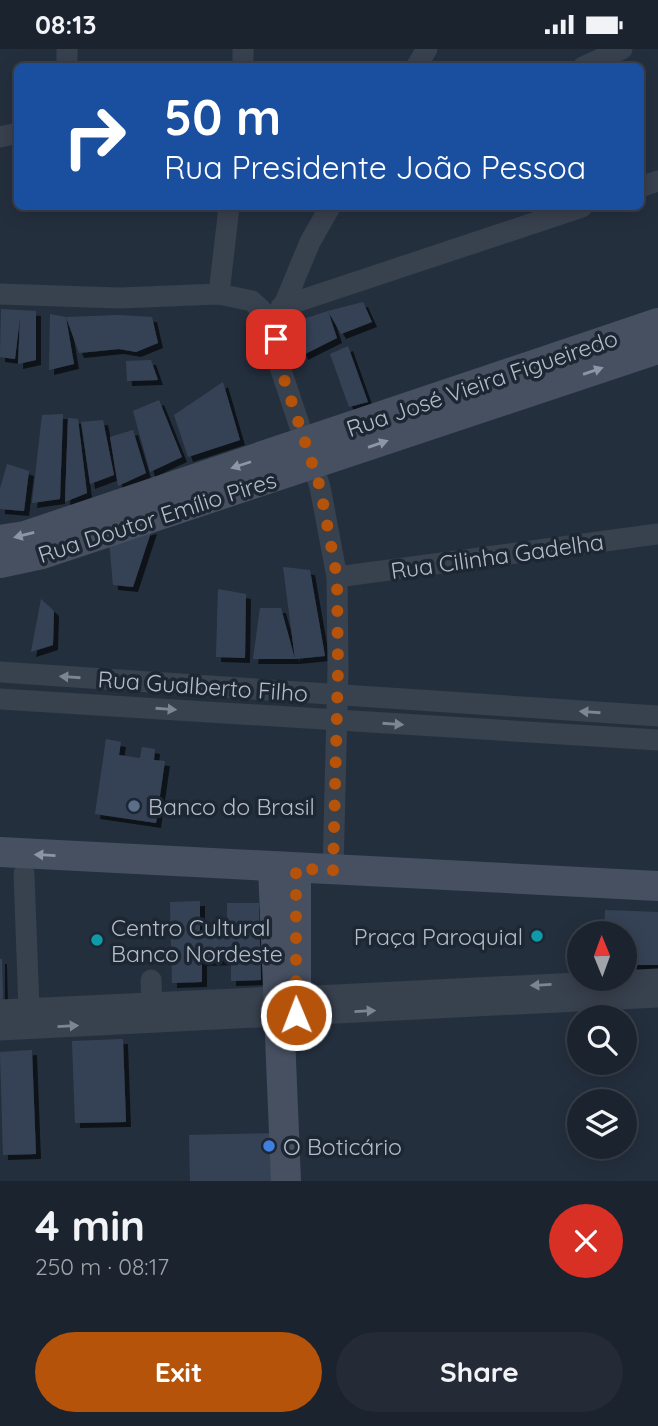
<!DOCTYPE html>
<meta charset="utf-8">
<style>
body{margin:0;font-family:Quicksand,sans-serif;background:#242b36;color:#f1f3f6;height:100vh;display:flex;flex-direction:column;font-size:26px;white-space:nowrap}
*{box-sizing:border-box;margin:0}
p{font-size:23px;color:#a0a4aa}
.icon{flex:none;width:38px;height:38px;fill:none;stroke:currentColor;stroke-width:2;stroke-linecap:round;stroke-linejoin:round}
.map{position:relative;height:1132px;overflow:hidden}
.drawer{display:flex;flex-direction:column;background:#1b232e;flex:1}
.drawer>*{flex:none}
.top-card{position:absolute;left:14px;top:14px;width:630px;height:147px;border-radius:10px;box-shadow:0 4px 18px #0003,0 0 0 2px #39404a;background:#1a4fa0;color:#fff;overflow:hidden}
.needle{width:46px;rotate:359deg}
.controls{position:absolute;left:567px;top:872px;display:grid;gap:14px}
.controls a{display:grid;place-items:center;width:70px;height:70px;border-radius:50%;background:#1b232e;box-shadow:0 4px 18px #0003,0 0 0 2px #39404a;font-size:35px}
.pin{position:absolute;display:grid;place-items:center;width:60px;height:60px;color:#fff;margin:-30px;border-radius:14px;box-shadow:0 4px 10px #0006}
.me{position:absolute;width:77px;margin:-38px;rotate:359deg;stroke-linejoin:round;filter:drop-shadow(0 0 5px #0008)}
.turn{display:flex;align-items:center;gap:24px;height:147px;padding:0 35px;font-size:32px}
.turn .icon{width:91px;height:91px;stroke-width:2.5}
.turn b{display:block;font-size:49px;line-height:60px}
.round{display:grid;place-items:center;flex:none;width:74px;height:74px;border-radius:37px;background:#242b36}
.headline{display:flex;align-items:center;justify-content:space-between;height:119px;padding:0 35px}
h1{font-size:42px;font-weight:700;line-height:52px}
.cta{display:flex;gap:14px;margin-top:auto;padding:14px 35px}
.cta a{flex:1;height:80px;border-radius:42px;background:#b45309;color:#fff;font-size:28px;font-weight:700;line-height:80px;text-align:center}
.cta a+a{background:#242b36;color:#f1f3f6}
.status{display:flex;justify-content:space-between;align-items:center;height:49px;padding:0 35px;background:#1b232e;direction:ltr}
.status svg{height:19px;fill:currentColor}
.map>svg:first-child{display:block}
.building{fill:#364354;filter:url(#shadow)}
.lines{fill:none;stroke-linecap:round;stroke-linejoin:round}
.street{stroke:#38414e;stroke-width:21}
.secondary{stroke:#465061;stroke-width:30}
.oneway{fill:#8e96a5}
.oneway2{fill:#7c8592}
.route{stroke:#b45309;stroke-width:12;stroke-dasharray:0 21.6}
.service-dot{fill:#5c6f8a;stroke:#1d2633;stroke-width:2.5}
.culture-dot{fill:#0f9aa8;stroke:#1d2633;stroke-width:2.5}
.shop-dot{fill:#3f7fe0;stroke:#1d2633;stroke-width:2.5}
.labels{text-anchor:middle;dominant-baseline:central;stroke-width:7;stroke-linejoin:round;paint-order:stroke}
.street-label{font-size:23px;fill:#b4bcc9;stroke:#1d2633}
.poi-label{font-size:23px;fill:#b4bcc9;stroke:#1d2633;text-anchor:start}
</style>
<div class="status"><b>08:13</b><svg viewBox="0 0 49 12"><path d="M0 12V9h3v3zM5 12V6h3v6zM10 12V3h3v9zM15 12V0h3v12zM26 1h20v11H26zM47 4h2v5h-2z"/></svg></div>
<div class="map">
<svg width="658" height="1132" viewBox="0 0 658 1132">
<defs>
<filter id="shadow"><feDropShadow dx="5" dy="5" stdDeviation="0" flood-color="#0009"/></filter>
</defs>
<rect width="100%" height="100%" fill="#242f3e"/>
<g class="building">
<polygon points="363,253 372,273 341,285 328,262"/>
<polygon points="1,260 36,262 36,311 18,315 20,269 15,310 0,308"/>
<polygon points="328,262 337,289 303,306 291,274"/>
<polygon points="50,265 66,268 74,315 49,321"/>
<polygon points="119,266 152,268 158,294 136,303 119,300 79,304 66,268"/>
<polygon points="348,297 368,353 349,358 330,305"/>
<polygon points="151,311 158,331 127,332 126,312"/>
<polygon points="223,333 240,391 188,408 174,366"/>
<polygon points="159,351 182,408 150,423 133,362"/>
<polygon points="63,365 60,450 32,454 42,366"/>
<polygon points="68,369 78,370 87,444 65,453"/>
<polygon points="103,371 114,426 90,435 81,373"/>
<polygon points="133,381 146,424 118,437 110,388"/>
<polygon points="7,415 29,422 24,462 0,460 0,440"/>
<polygon points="152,480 133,538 113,536 109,491"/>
<polygon points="283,518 310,521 325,607 295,610 253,610 260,559 281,559 295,610"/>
<polygon points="218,540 246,545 245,609 216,608"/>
<polygon points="41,550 54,562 53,596 31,603"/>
<polygon points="106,690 121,693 119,706 140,709 142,698 155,700 154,711 165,712 156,774 95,765"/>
<polygon points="200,852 200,883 227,882 227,854 259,854 261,931 231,932 231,911 202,912 202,933 172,934 170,853"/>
<polygon points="605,861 658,863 658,916 625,916 625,884 604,884"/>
<polygon points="0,910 2,910 3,952 0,952"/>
<polygon points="123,990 126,1073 75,1074 72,992"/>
<polygon points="32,1001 36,1105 3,1106 0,1003"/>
<polygon points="276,1084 277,1132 190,1132 189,1086"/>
</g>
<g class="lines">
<g class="street">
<polyline points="67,18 67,0"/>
<polyline points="243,18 243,0"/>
<polyline points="416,18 427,0"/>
<polyline points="583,18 622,0"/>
<polyline points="0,88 18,84"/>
<polyline points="640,138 658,132"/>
<polyline points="330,158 310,193 276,275 276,306 320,438 337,528 338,620 333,822"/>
<polyline points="0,245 119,249 219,245 252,252 276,275"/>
<polyline points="219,245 229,158"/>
<polyline points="281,258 582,158"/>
<polyline points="337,528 658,485"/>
<polyline points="0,623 658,667"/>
<polyline points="0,650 658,691"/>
<polyline points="24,825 29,960"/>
<polyline points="151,931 152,954"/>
<polyline points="296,948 658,930"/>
<polyline points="0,961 277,948"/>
<polyline points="296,966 658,948"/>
<polyline points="0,981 278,967"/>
</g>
<g class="secondary">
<polyline points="0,491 25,487 658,274"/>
<polyline points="0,514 42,505 658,300"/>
<polyline points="0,803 658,837"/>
<polyline points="273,818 286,1132"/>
<polyline points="296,819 296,943"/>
</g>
</g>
<defs><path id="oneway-solid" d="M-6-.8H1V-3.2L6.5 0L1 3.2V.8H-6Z" transform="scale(1.75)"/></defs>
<g class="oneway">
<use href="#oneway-solid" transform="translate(593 322) rotate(-19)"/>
<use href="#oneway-solid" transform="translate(378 395) rotate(-19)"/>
<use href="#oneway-solid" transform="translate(241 416) rotate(162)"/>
<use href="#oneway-solid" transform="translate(24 486) rotate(166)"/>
<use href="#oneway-solid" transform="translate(45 806) rotate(-177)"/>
</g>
<g class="oneway2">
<use href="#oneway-solid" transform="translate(70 628) rotate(-176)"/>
<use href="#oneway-solid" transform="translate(166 660) rotate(4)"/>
<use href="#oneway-solid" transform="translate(590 663) rotate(-176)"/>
<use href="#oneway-solid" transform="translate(393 675) rotate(4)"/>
<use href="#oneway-solid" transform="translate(541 936) rotate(177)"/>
<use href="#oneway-solid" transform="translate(365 962) rotate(-3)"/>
<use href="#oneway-solid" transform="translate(68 977) rotate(-3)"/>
</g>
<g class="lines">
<polyline class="route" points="276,290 276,306 320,438 337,528 338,620 333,822 296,819 296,966"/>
</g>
<circle class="service-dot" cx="134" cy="757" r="7"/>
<g class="culture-dot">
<circle cx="537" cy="887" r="7"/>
<circle cx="97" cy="891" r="7"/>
</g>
<circle class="shop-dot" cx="269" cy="1097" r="7"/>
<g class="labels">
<g class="street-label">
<text transform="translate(482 334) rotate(-19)">Rua José Vieira Figueiredo</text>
<text transform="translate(157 468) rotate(-18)">Rua Doutor Emílio Pires</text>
<text transform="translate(497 507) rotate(-8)">Rua Cilinha Gadelha</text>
<text transform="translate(203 637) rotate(4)">Rua Gualberto Filho</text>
</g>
<g class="poi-label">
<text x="148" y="757">Banco do Brasil</text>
<text x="111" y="878">Centro Cultural<tspan x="111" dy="26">Banco Nordeste</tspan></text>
<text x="523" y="887" text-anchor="end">Praça Paroquial</text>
<text x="283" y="1097">O Boticário</text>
</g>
</g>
</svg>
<div class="controls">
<a><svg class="needle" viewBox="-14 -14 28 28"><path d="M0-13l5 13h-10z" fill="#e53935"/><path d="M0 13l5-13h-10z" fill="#a0a4aa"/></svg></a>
<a><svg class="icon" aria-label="search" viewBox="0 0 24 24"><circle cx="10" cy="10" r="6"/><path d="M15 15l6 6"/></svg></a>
<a><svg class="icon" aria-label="layers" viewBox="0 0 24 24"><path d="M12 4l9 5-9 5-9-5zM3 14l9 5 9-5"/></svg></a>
</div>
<div class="pin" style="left:276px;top:290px;background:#d93025"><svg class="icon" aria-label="arrive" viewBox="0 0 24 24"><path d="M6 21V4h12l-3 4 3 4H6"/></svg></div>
<svg class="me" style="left:296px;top:966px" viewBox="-20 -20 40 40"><circle r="17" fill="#b45309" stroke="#fff" stroke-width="3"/><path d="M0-11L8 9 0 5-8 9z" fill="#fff"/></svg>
<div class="top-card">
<div class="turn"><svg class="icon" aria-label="right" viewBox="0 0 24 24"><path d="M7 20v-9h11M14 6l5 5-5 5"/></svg><div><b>50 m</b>Rua Presidente João Pessoa</div></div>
</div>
</div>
<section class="drawer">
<div class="headline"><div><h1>4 min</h1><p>250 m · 08:17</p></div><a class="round" style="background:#d93025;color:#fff"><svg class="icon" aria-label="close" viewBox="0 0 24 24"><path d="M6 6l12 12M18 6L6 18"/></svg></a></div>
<div class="cta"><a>Exit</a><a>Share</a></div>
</section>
